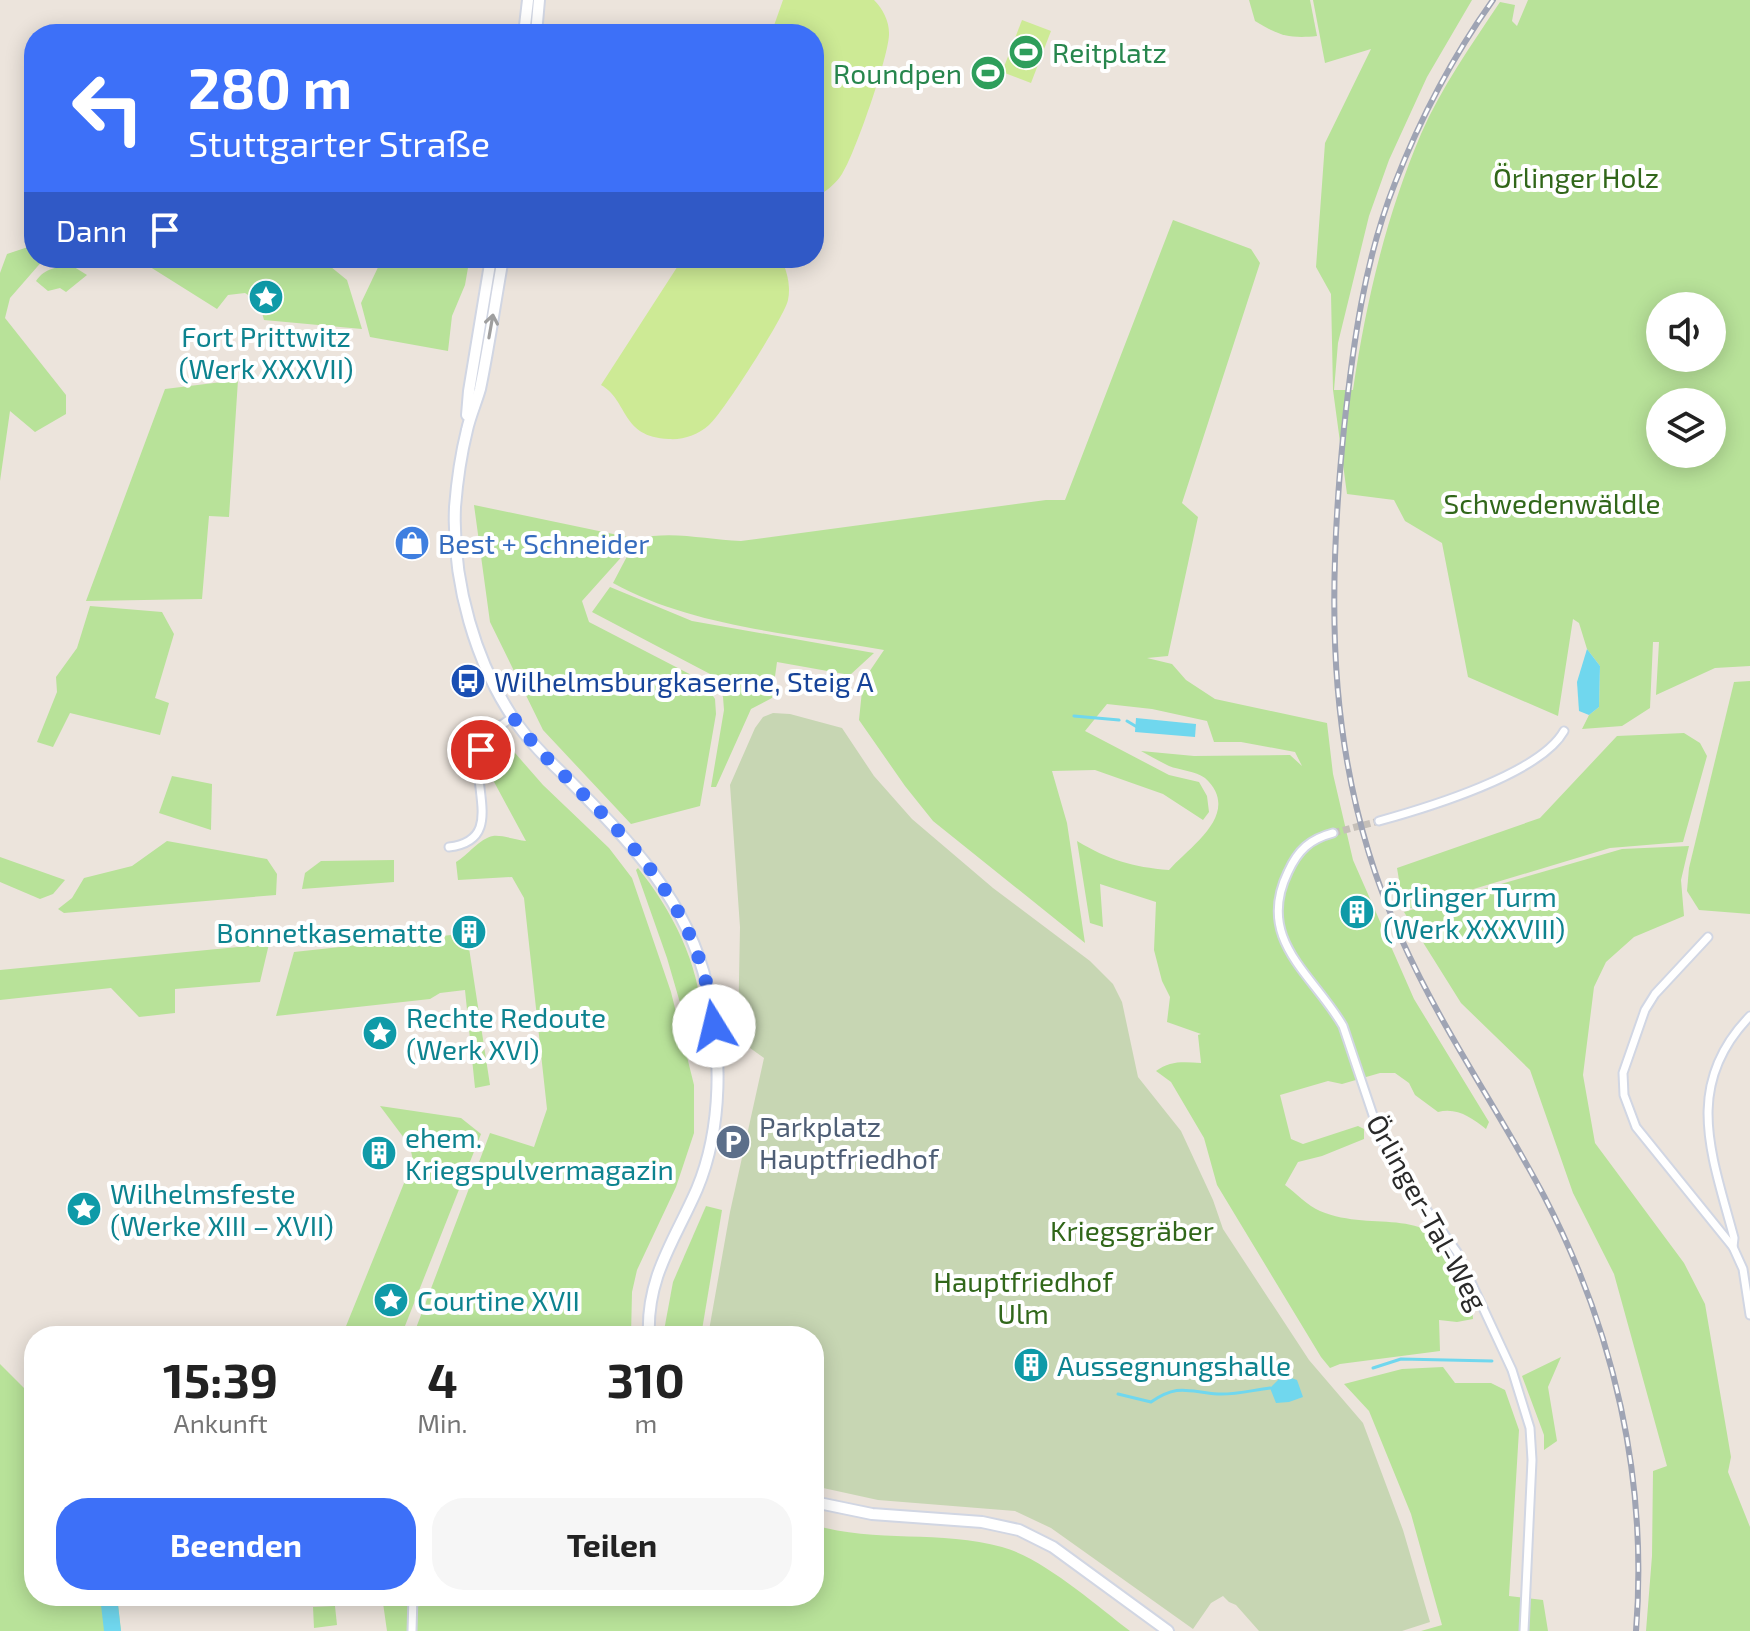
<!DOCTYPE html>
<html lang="de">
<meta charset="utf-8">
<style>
body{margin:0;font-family:"Exo 2",sans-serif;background:#f6f6f6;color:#222;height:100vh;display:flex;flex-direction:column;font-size:30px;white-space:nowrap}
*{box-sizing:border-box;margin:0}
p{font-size:26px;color:#767676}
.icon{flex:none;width:44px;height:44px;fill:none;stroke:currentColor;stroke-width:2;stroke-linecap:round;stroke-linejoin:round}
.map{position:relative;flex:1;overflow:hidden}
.side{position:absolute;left:24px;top:1326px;width:800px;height:280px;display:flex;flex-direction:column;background:#fff;border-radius:32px;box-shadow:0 4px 20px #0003}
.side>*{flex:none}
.guide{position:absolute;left:24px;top:24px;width:800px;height:244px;border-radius:32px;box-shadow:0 4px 20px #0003;background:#3d70f8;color:#fff;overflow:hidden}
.controls{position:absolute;left:1646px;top:292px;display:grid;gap:16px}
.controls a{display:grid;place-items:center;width:80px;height:80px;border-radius:50%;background:#fff;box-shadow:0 4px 20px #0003;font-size:40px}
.pin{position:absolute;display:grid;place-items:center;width:68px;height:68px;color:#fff;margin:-34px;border:4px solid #fff;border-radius:50%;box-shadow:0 2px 8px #0007}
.me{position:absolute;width:88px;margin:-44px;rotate:351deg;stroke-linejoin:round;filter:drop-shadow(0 0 6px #0008)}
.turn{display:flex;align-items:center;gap:28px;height:168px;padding:0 32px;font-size:36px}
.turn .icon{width:104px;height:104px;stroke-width:2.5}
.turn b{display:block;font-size:56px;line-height:68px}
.then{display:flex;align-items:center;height:76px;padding:0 32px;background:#0003;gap:16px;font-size:30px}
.eta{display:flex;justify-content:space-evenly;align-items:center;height:136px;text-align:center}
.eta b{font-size:48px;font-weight:700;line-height:56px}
.button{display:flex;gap:16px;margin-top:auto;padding:16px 32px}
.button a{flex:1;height:92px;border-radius:32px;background:#3d70f8;color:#fff;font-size:32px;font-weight:700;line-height:92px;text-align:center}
.button a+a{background:#f6f6f6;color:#222}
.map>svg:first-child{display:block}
.green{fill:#b8e299;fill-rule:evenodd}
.cemetery{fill:#c7d6b3}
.pitch{fill:#cdea95}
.water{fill:#70d7ee}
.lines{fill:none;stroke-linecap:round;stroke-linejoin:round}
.stream{stroke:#70d7ee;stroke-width:3}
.minor-tunnel{stroke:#c5bfb8;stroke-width:7;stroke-dasharray:7 3.5;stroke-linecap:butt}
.minor-casing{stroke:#d1d6e3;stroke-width:11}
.secondary-casing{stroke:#d1d6e3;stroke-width:14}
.minor{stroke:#fff;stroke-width:7}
.secondary{stroke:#fff;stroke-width:10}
.rail-casing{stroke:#9fa4b4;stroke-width:6}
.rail{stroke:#fff;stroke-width:3;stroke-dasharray:9;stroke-linecap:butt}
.oneway{stroke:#9f9f9f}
.route{stroke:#3d70f8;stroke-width:14;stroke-dasharray:0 25.2}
.labels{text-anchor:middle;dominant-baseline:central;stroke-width:8;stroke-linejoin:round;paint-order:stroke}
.leisure-label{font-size:28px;fill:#27864d;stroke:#fff;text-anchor:start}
.park-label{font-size:28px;fill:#31671a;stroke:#fff}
.culture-label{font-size:28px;fill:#0d838f;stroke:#fff;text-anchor:start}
.shop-label{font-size:28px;fill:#366cbe;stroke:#fff;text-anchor:start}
.transit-label{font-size:28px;fill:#164399;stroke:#fff;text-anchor:start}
.service-label{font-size:28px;fill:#4e5e75;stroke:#fff;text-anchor:start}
.street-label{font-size:28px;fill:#2a2a2a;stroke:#fff}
</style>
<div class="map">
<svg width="1750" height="1631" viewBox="0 0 1750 1631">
<rect width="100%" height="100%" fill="#ece4dc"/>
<g class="green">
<path d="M1249 0H1310L1317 36C1289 39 1278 35 1255 21Z"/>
<path d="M1313 0H1472L1427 77 1389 160 1369 216 1338 343 1334 390H1353C1366 302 1386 216 1421 134 1441 88 1472 44 1500 2L1515 5 1512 21 1517 26 1528 0H1750V666L1715 668 1656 695 1659 642H1653L1650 708 1622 726 1582 729 1589 715 1599 707 1600 666 1587 649 1579 623 1573 619 1558 716 1468 677 1442 543 1405 521 1394 500 1347 494 1333 390 1331 294 1316 267 1325 143 1371 49 1325 63ZM1660 306H1712V358H1660ZM1660 402H1712V454H1660Z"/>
<path d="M1173 220 1251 249 1260 263 1182 503 1198 517 1168 656 1147 658 1172 664 1186 680 1215 699 1327 723 1333 774 1353 860 1414 999 1489 1122 1486 1129C1472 1118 1457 1107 1438 1112L1415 1095 1409 1083 1395 1073H1380L1342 1084 1328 1081 1280 1095 1291 1139 1303 1144 1358 1126 1364 1129V1139L1322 1156 1298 1162 1285 1185C1296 1193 1308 1206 1320 1211 1377 1235 1436 1198 1462 1277 1466 1291 1473 1304 1473 1319L1457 1322 1439 1320 1440 1351 1340 1364 1330 1368 1321 1357 1217 1185 1204 1138 1171 1082 1156 1071C1170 1060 1185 1062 1201 1063L1198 1035 1201 1034 1167 1022 1170 997 1162 981 1154 950 1156 902 1100 884 1103 927 1090 923 1077 841C1109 860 1132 867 1169 870 1190 846 1243 813 1205 778 1196 771 1179 770 1169 766 1159 761 1150 756 1141 751L1194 756 1290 755 1302 766 1295 752 1241 742H1214L1207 721 1152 709 1107 704 1085 731 1169 775 1199 782 1207 796 1209 812 1203 820 1163 794 1095 770 1052 771 1067 823 1085 943 933 821 905 786 859 720 863 681 884 650C796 634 692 627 613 583L634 543 582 601 589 622 703 681 715 699 716 714 700 806 631 824 543 730 490 622 474 505 637 539C672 530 706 540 741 541L1046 500H1065Z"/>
<polygon points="34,245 34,258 44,259 10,298 5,318 66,395 66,414 35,432 10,411 0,481 0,273 7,254"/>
<polygon points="142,258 320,258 347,280 362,329 264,320 259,302 245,293 228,295 217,309 147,265 140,260"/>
<polygon points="377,258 465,258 469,262 465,285 452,316 448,351 370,337 361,303 381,261"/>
<path d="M71 265 87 275 66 292 60 288 48 291 36 281C45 268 57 267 71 265Z"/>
<polygon points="238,380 229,517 209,516 202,599 86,601 165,389"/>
<polygon points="610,587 692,621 874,653 850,675 777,662 772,698 751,709 716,787 711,787 724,710 723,697 712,675 592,612"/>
<polygon points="90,606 162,612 174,634 155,698 169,703 160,735 70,713 53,747 37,742 57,692 56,677 77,648"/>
<polygon points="1750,681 1750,914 1699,910 1687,891 1689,868 1734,682"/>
<polygon points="1684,733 1700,743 1707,756 1683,842 1610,848 1404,910 1397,868 1540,818 1617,736"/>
<path d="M499 742 508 745 543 785 609 848 632 878 671 992 694 1085V1133L676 1187 637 1270 632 1292 631 1336H413L490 1133 534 1147 547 1109 524 898 512 877 458 880 456 862C467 856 480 838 493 836 503 835 516 840 526 841L486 767V756Z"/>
<polygon points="172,776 212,784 211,830 159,813"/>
<polygon points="167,841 267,859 277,874 276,895 64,913 58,909 72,898 84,878 132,866"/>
<polygon points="1689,846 1681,880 1684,916 1634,937 1606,962 1594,987 1583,1075 1595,1143 1684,1263 1705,1304 1731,1457 1728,1472 1750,1527 1750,1631 1646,1631 1652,1556 1653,1471 1667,1466 1614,1274 1573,1193 1530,1070 1461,1003 1404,912 1622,849"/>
<polygon points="0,857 65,880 53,894 40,899 0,882"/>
<polygon points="394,860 394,882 302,889 305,873 321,861"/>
<path d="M638 868C673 911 702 969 702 1025L695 1024 683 1013 667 958 636 870Z"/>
<polygon points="451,935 469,948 490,1085 475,1088 465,990 440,993 430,999 276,1016 294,952"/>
<polygon points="269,944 260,982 175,989 175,1013 139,1017 111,988 0,1000 0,970"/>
<polygon points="380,1106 461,1118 481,1134 401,1336 342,1336 413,1161 410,1146"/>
<polygon points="706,1206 722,1210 701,1336 663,1336 673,1282"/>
<polygon points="1561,1357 1548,1387 1557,1441 1544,1450 1544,1435 1522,1376"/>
<polygon points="0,1364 34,1398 34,1596 117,1596 121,1631 0,1631"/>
<polygon points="1443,1367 1455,1383 1491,1383 1505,1390 1519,1430 1509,1596 1543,1600 1548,1631 1421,1631 1442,1625 1411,1514 1369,1411 1344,1384 1402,1369"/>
<path d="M814 1525C875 1543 942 1530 1002 1547 1043 1558 1096 1605 1130 1631H387L382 1596H408L409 1606 413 1607 443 1603 447 1596H814Z"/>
<polygon points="335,1606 337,1625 314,1628 313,1607"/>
</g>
<polygon class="cemetery" points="773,713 790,714 842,728 874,776 912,819 993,888 1090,961 1113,984 1122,1002 1138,1077 1181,1131 1213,1200 1223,1229 1309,1360 1363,1423 1403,1530 1430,1622 1402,1631 1259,1631 1236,1605 1229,1602 1223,1596 1211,1603 1193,1629 1051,1528 1015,1511 878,1500 814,1486 814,1336 708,1336 730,1212 764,1058 750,1048 752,1034 738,1032 740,927 730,785 755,728 763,717"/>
<g class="pitch">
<path d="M783 0H874C883 9 889 21 889 33 890 53 854 157 842 174 835 185 825 192 814 198V34H771Z"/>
<polygon points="1022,20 1051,31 1031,83 1002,72"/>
<path d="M683 258H781C787 271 791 286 788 300 785 316 722 414 709 425 698 435 683 440 669 439 620 437 629 401 601 385Z"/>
</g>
<g class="water">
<polygon points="1587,649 1600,666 1599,707 1589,715 1579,711 1577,682"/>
<polygon points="1136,718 1196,724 1195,737 1135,732"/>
<polygon points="1283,1375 1297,1380 1303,1397 1289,1402 1276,1403 1270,1388"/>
<polygon points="100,1596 117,1596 121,1631 104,1631"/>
</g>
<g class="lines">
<g class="stream">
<polyline points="1074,716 1119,720"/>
<polyline points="1127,721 1137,727"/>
<polyline points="1373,1368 1401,1359 1492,1361"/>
<path d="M1118 1394 1151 1402C1179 1383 1188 1392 1218 1394 1235 1395 1253 1390 1270 1388"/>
</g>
<polyline class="minor-tunnel" points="1333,833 1379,821"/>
<defs>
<g id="minor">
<path d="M1379 821C1426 808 1540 774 1564 731"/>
<path d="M1333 833C1310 839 1298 850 1288 872 1255 940 1313 974 1343 1026L1381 1139 1408 1184 1457 1252 1512 1370 1530 1428 1532 1460 1524 1631"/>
<path d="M449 847C508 840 467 782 482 747 488 733 501 725 513 717"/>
<polyline points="1708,937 1655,994 1645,1010 1623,1073 1624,1095 1636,1127 1733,1247 1743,1269 1750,1315"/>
<path d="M1733 1247 1734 1238C1712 1155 1682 1086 1750 1016"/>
<polyline points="412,1631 413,1596"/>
</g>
<g id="secondary">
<polyline points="524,34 528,0"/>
<polyline points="536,34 539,0"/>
<path d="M503 258C495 302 489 346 480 389 476 403 470 416 467 430 461 454 457 482 455 507 452 581 475 665 518 725 531 743 547 759 563 774 625 837 687 897 707 986 722 1050 723 1127 697 1189 675 1240 646 1277 649 1336"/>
<polyline points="467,415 469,391 491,258"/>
<polyline points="814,1502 872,1514 982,1522 1019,1530 1053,1547 1168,1631"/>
</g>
</defs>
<use href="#minor" class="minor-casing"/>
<use href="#secondary" class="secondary-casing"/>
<use href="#minor" class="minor"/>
<use href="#secondary" class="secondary"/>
<defs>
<path id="rail" d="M1493 0C1453 56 1420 119 1395 183 1364 261 1353 345 1344 428 1326 605 1326 773 1401 938 1441 1028 1498 1109 1544 1196 1614 1330 1648 1479 1636 1631"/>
</defs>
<use href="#rail" class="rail-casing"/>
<use href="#rail" class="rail"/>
</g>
<defs><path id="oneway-shaft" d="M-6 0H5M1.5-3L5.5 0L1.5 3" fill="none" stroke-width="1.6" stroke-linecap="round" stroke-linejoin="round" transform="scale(2)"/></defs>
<use class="oneway" href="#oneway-shaft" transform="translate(491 326) rotate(-80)"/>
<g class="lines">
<path class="route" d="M481 750 493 731 513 717C535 749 565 776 592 803 658 870 703 931 714 1026"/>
</g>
<defs>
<symbol id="stadium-disc" viewBox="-11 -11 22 22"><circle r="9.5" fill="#2e9e5b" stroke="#fff"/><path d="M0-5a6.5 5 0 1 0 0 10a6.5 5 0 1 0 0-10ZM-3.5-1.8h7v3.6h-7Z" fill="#fff"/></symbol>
<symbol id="sight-disc" viewBox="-11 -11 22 22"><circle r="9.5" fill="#0f9aa8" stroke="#fff"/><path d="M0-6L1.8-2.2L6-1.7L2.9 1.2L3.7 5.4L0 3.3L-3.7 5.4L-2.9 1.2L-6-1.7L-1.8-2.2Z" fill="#fff"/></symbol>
<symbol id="shop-disc" viewBox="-11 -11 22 22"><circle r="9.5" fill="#3f7fe0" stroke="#fff"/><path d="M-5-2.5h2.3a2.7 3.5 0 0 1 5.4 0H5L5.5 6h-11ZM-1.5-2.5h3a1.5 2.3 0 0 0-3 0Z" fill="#fff"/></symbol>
<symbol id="bus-disc" viewBox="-11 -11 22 22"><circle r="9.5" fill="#1a4fb4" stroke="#fff"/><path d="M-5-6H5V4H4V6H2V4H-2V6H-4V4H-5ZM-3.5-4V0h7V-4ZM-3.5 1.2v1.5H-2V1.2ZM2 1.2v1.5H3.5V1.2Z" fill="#fff"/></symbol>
<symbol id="building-disc" viewBox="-11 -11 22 22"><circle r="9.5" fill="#0f9aa8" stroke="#fff"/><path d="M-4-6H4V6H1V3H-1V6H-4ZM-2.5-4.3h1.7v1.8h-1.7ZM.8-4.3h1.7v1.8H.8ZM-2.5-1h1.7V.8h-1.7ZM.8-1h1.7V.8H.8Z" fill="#fff"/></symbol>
<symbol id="parking-disc" viewBox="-11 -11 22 22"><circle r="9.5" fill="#5c6f8a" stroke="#fff"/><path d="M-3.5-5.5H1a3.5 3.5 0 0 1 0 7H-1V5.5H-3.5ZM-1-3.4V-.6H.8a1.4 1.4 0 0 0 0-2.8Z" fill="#fff"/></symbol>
</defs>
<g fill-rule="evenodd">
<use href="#stadium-disc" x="1006" y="32" width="40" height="40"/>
<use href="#stadium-disc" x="968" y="53" width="40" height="40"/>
<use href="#sight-disc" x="246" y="277" width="40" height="40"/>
<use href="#shop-disc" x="392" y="523" width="40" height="40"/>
<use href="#bus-disc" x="448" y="661" width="40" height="40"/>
<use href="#building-disc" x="1337" y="892" width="40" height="40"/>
<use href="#building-disc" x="449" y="912" width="40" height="40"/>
<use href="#sight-disc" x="360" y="1013" width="40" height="40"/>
<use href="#parking-disc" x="713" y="1122" width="40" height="40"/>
<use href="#building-disc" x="359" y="1133" width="40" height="40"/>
<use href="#sight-disc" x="64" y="1189" width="40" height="40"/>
<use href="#sight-disc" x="371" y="1280" width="40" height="40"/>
<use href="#building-disc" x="1011" y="1345" width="40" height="40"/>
</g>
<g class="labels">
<g class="leisure-label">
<text x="1052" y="52">Reitplatz</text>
<text x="962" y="73" text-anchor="end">Roundpen</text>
</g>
<g class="park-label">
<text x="1576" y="177">Örlinger Holz</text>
<text x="1552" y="503">Schwedenwäldle</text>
<text x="1132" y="1230">Kriegsgräber</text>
<text x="1023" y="1281">Hauptfriedhof<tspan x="1023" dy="32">Ulm</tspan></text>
</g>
<g class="culture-label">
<text x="266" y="336" text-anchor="middle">Fort Prittwitz<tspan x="266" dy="32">(Werk XXXVII)</tspan></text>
<text x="1383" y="896">Örlinger Turm<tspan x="1383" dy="32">(Werk XXXVIII)</tspan></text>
<text x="443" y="932" text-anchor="end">Bonnetkasematte</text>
<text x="406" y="1017">Rechte Redoute<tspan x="406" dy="32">(Werk XVI)</tspan></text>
<text x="405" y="1137">ehem.<tspan x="405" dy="32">Kriegspulvermagazin</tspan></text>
<text x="110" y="1193">Wilhelmsfeste<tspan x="110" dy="32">(Werke XIII – XVII)</tspan></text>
<text x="417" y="1300">Courtine XVII</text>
<text x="1057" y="1365">Aussegnungshalle</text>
</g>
<g class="shop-label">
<text x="438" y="543">Best + Schneider</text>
</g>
<g class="transit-label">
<text x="494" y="681">Wilhelmsburgkaserne, Steig A</text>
</g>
<g class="service-label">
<text x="759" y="1126">Parkplatz<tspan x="759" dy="32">Hauptfriedhof</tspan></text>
</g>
<g class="street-label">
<text transform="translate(1428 1212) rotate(61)">Örlinger-Tal-Weg</text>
</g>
</g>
</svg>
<div class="controls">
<a><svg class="icon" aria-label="sound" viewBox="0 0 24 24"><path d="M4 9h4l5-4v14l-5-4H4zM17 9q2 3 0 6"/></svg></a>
<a><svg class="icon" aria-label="layers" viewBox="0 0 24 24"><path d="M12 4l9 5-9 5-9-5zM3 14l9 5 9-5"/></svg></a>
</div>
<div class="pin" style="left:481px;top:750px;background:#d93025"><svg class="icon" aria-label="arrive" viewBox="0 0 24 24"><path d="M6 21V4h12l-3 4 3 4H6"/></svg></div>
<svg class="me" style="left:714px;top:1026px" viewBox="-20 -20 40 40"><circle r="19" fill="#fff"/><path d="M0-13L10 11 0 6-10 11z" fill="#3d70f8"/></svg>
<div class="guide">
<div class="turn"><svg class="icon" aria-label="left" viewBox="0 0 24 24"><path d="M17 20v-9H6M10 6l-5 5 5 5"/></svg><div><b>280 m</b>Stuttgarter Straße</div></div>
<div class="then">Dann<svg class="icon" aria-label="arrive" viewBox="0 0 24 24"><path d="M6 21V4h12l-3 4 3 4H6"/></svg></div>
</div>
<section class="side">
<div class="eta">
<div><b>15:39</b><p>Ankunft</p></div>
<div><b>4</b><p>Min.</p></div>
<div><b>310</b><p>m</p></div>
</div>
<div class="button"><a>Beenden</a><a>Teilen</a></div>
</section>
</div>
